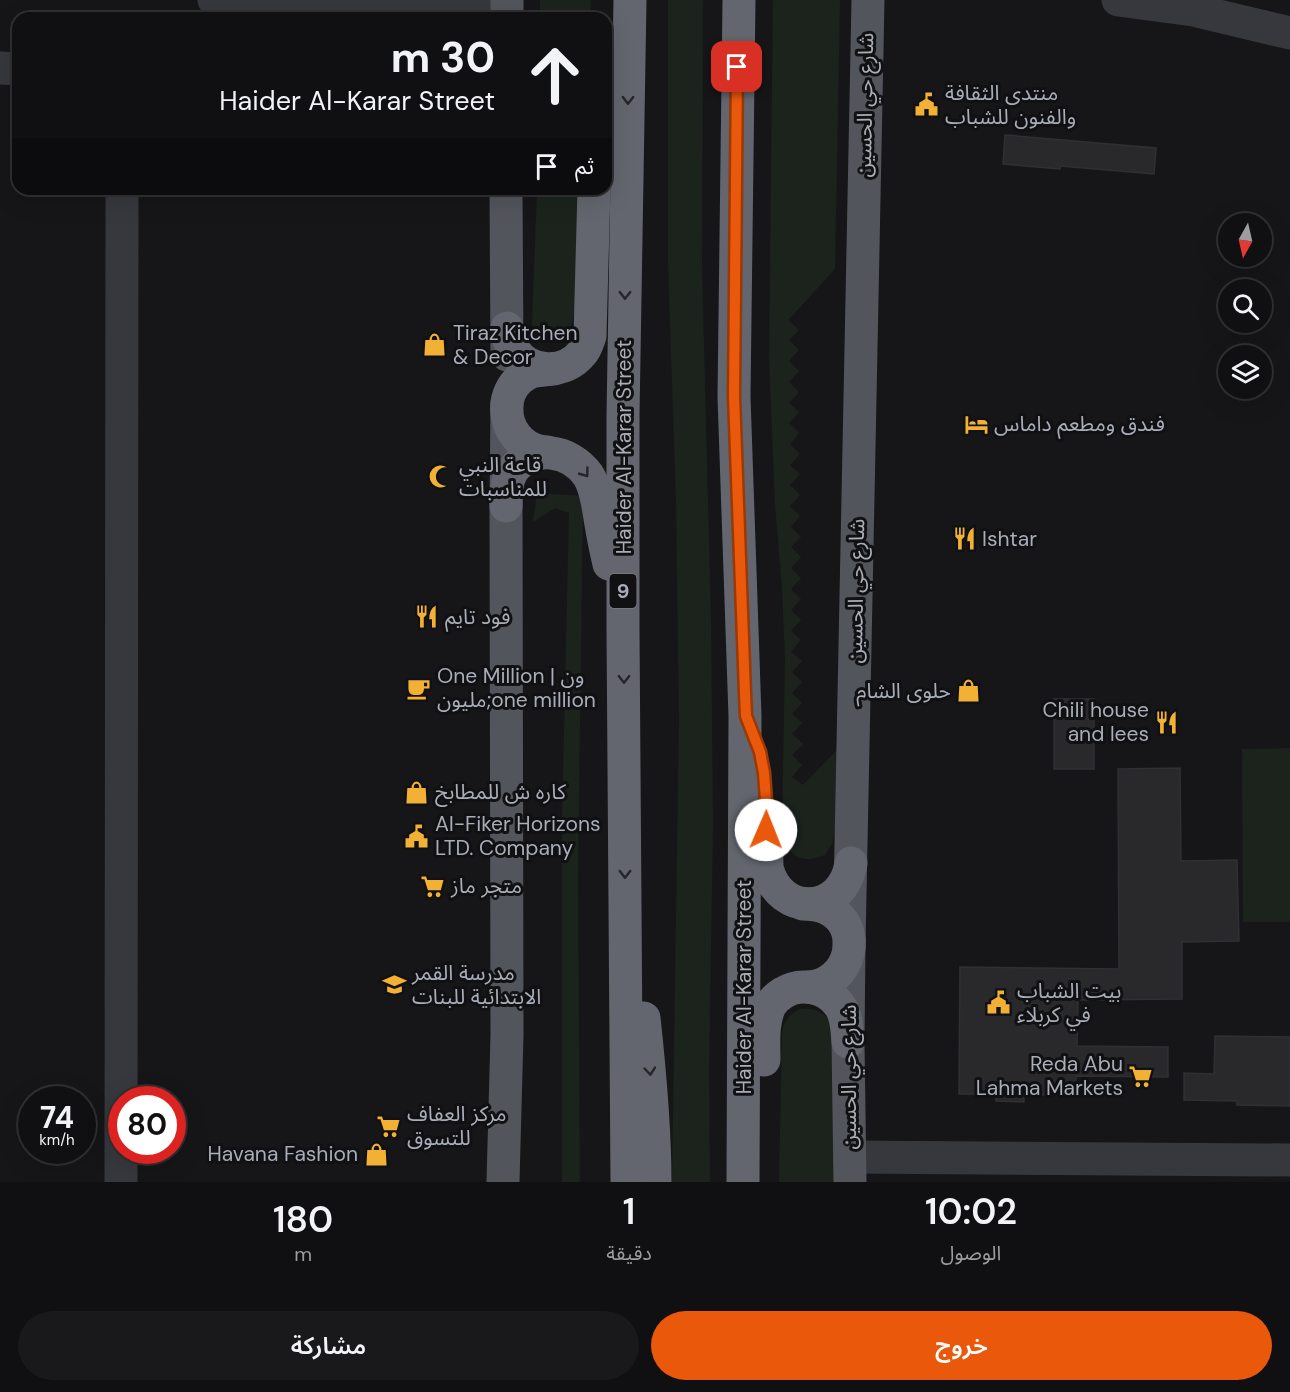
<!DOCTYPE html>
<html lang="ar">
<meta charset="utf-8">
<style>
body{margin:0;font-family:"DM Sans","Noto Sans Arabic",sans-serif;background:#19191b;color:#f1f3f6;direction:rtl;height:100vh;display:flex;flex-direction:column;font-size:22px;white-space:nowrap}
*{box-sizing:border-box;margin:0}
p{font-size:20px;color:#9c9d9f}
.icon{flex:none;width:33px;height:33px;fill:none;stroke:currentColor;stroke-width:2;stroke-linecap:round;stroke-linejoin:round}
.map{position:relative;height:1182px;overflow:hidden;direction:ltr}
.sheet{display:flex;flex-direction:column;background:#101012;flex:1}
.sheet>*{flex:none}
.guide{position:absolute;left:12px;top:12px;width:600px;height:183px;border-radius:18px;box-shadow:0 6px 24px #0002,0 0 0 2px #303032;direction:rtl;background:#101012;color:#f1f3f6;overflow:hidden}
.needle{width:39px;rotate:188deg}
.fabs{position:absolute;left:1218px;top:213px;display:grid;gap:12px}
.fabs a{display:grid;place-items:center;width:54px;height:54px;border-radius:50%;background:#101012;box-shadow:0 6px 24px #0002,0 0 0 2px #303032;font-size:30px}
.speed{position:absolute;left:18px;top:1086px;display:flex;gap:12px;font-size:30px;font-weight:700;text-align:center}
.speed>*{display:grid;place-content:center;width:78px;height:78px;border-radius:50%;background:#101012;box-shadow:0 6px 24px #0002,0 0 0 2px #303032;line-height:1}
.speed small{font-size:15px;font-weight:400}
.speed .limit{border:9px solid #d22;background:#fff;color:#111}
.pin{position:absolute;display:grid;place-items:center;width:51px;height:51px;color:#fff;margin:-26px;border-radius:12px;box-shadow:0 3px 9px #0006}
.me{position:absolute;width:66px;margin:-33px;rotate:1deg;stroke-linejoin:round;filter:drop-shadow(0 0 4px #0008)}
.turn{display:flex;align-items:center;gap:21px;height:126px;padding:0 18px;font-size:27px}
.turn .icon{width:78px;height:78px;stroke-width:2.5}
.turn b{display:block;font-size:42px;line-height:51px}
.then{display:flex;align-items:center;height:57px;padding:0 18px;background:#0003;gap:12px;font-size:22px}
.eta{display:flex;justify-content:space-evenly;align-items:center;height:102px;text-align:center}
.eta b{font-size:36px;font-weight:600;line-height:42px}
.primary-button{display:flex;gap:12px;margin-top:auto;padding:12px 18px}
.primary-button a{flex:1;height:69px;border-radius:36px;background:#ea580c;color:#fff;font-size:24px;font-weight:600;line-height:69px;text-align:center}
.primary-button a+a{background:#19191b;color:#f1f3f6}
.map>svg:first-child{display:block}
.green{fill:#1c231d}
.building{fill:#29292c;stroke:#303034;stroke-width:1.5}
.lines{fill:none;stroke-linecap:round;stroke-linejoin:round}
.minor{stroke:#37383d;stroke-width:33}
.major{stroke:#53555c;stroke-width:33}
.highway{stroke:#63666e;stroke-width:33}
.oneway{stroke:#26262a}
.route-casing{stroke:#983908;stroke-width:15}
.route{stroke:#ea580c;stroke-width:10}
.labels{text-anchor:middle;dominant-baseline:central;stroke-width:6;stroke-linejoin:round;paint-order:stroke}
.shield{fill:#111113;stroke:#7b7e86;stroke-width:1.5}
.shield-label{font-size:20px;font-weight:bold;fill:#a8adb8}
.poi-label{font-size:21px;fill:#a8adb8;stroke:#111113;text-anchor:start}
.street-label{font-size:21px;fill:#a8adb8;stroke:#111113}
</style>
<div class="map">
<svg width="1290" height="1182" viewBox="0 0 1290 1182">
<rect width="100%" height="100%" fill="#161618"/>
<g class="green">
<polygon points="540,0 591,0 590,18 540,18"/>
<polygon points="668,0 703,0 702,268 711,619 713,825 709,1073 710,1182 672,1182 679,720 676,500 668,265"/>
<path d="M773 0H840L835 269 788 320 799 330 789 340 799 350 789 361 799 371 789 382 799 392 789 403 799 412 789 423 799 433 790 444 800 454 790 465 800 474 790 485 800 495 790 506 800 516 791 527 801 537 791 547 801 557 791 568 801 578 791 589 801 599 791 610 801 620 791 631 801 640 791 652 802 661 792 672 802 682 792 693 802 703 792 714 802 723 792 734 803 744 792 755 802 765 792 777 803 785 838 749 835 829 832 844 825 855C820 856 812 860 806 859 789 858 784 840 782 827L785 659 782 587 775 504 769 357Z"/>
<polygon points="537,189 582,189 576,309 569,332 562,339 552,342 544,341 538,336 532,324"/>
<polygon points="537,493 583,496 578,881 580,1182 562,1182 562,820 569,513 555,508 533,522"/>
<polygon points="1290,748 1290,922 1243,922 1242,749"/>
<path d="M800 1009C814 1008 822 1011 831 1022L835 1182H779L782 1033C784 1021 789 1015 800 1009Z"/>
</g>
<g class="building">
<polygon points="1005,135 1156,148 1154,174 1060,166 1060,169 1003,164"/>
<rect x="1054" y="699" width="40" height="70"/>
<polygon points="1180,768 1181,861 1237,860 1239,941 1182,942 1182,999 1078,1000 1077,1046 1168,1047 1168,1077 1076,1076 1076,1095 1024,1095 1024,1102 996,1101 995,1094 959,1094 960,967 1119,969 1118,769"/>
<polygon points="1215,1036 1290,1037 1290,1106 1237,1105 1237,1101 1184,1100 1184,1073 1214,1074"/>
</g>
<g class="lines">
<g class="minor">
<polyline points="214,0 507,16"/>
<polyline points="1118,0 1193,10 1290,33"/>
<polyline points="0,68 18,69"/>
<polyline points="850,1157 1290,1160"/>
<polyline points="121,1182 122,189"/>
</g>
<g class="major">
<polyline points="507,18 507,0"/>
<polyline points="506,189 507,355"/>
<polyline points="503,1182 507,1035 506,506 507,404"/>
<polyline points="850,1182 848,1042 849,944 868,0"/>
</g>
<g class="highway">
<polyline points="739,0 734,397 745,716 743,1182"/>
<path d="M507 328C508 336 509 343 514 350 529 374 565 375 582 353 586 349 588 342 590 336L594 189"/>
<path d="M547 452C503 449 491 389 531 372 538 370 547 370 554 369"/>
<path d="M506 506C506 494 506 481 513 470 533 443 570 450 588 475 597 489 598 508 601 524 603 537 606 551 609 564"/>
<path d="M766 827 767 868C780 918 843 915 851 863"/>
<path d="M803 904C810 904 819 905 826 908 866 926 851 985 808 987"/>
<path d="M644 1018C650 1073 655 1127 655 1182"/>
<path d="M764 1060C764 1042 762 1023 770 1006 773 1000 778 996 783 993 802 981 828 988 840 1006 847 1016 847 1030 848 1042"/>
<polyline points="627,1182 623,630 623,416 630,0"/>
</g>
</g>
<defs><path id="oneway-chevron" d="M-2-3.5L2.5 0L-2 3.5" fill="none" stroke-width="1.6" stroke-linecap="round" stroke-linejoin="round" transform="scale(1.5)"/></defs>
<g class="oneway">
<use href="#oneway-chevron" transform="translate(628 100) rotate(91)"/>
<use href="#oneway-chevron" transform="translate(625 295) rotate(91)"/>
<use href="#oneway-chevron" transform="translate(585 473) rotate(53)"/>
<use href="#oneway-chevron" transform="translate(624 679) rotate(90)"/>
<use href="#oneway-chevron" transform="translate(625 874) rotate(90)"/>
<use href="#oneway-chevron" transform="translate(650 1071) rotate(85)"/>
</g>
<g class="lines">
<defs>
<polyline id="route" points="737,67 734,397 745,693 746,716 760,752 764,773 766,801 766,830"/>
</defs>
<use href="#route" class="route-casing"/>
<use href="#route" class="route"/>
</g>
<defs>
<symbol id="civic-bare" viewBox="-9 -9 18 18"><path d="M-.6-6.5H3V-4.5H.6V-3L4-1V1h2V6H-6V1h2V-1L-.6-3ZM-1.2 2.5V6h2.4V2.5Z" fill="#f2b134" stroke="#111113" stroke-width="2.5" paint-order="stroke"/></symbol>
<symbol id="shop-bare" viewBox="-9 -9 18 18"><path d="M-5-2.5h2.3a2.7 3.5 0 0 1 5.4 0H5L5.5 6h-11ZM-1.5-2.5h3a1.5 2.3 0 0 0-3 0Z" fill="#f2b134" stroke="#111113" stroke-width="2.5" paint-order="stroke"/></symbol>
<symbol id="hotel-bare" viewBox="-9 -9 18 18"><path d="M-6-4.5h1.5V1H6V5H4.5V3h-9V5H-6ZM-4 0a1.8 1.8 0 1 1 3.6 0ZM.5 0V-2.5h3Q6-2.5 6 0Z" fill="#f2b134" stroke="#111113" stroke-width="2.5" paint-order="stroke"/></symbol>
<symbol id="mosque-bare" viewBox="-9 -9 18 18"><path d="M3.5-4.9A6 6 0 1 0 3.5 4.9A5 5 0 1 1 3.5-4.9Z" fill="#f2b134" stroke="#111113" stroke-width="2.5" paint-order="stroke"/></symbol>
<symbol id="restaurant-bare" viewBox="-9 -9 18 18"><path d="M-5-6h1v4h1v-4h1v4h1v-4h1v5L-1.5 .5V6h-2V.5L-5-1ZM5-6V6H3V1.5H1.5Q1.5-4 5-6Z" fill="#f2b134" stroke="#111113" stroke-width="2.5" paint-order="stroke"/></symbol>
<symbol id="cafe-bare" viewBox="-9 -9 18 18"><path d="M-5.5-4.5H6V0H3Q3 3.5 0 3.5H-2.5Q-5.5 3.5-5.5 0ZM3-3.2v2h1.7v-2ZM-6 4.5H4V6H-6Z" fill="#f2b134" stroke="#111113" stroke-width="2.5" paint-order="stroke"/></symbol>
<symbol id="supermarket-bare" viewBox="-9 -9 18 18"><path d="M-6-5.5h2.5l.6 2H6L4.5 2H-2.5L-4.4-4H-6ZM-1.5 3.2a1.3 1.3 0 1 0 .1 0ZM3 3.2a1.3 1.3 0 1 0 .1 0Z" fill="#f2b134" stroke="#111113" stroke-width="2.5" paint-order="stroke"/></symbol>
<symbol id="school-bare" viewBox="-9 -9 18 18"><path d="M0-5L7-2L0 1L-7-2ZM-4 1L0 2.5L4 1V4Q0 6-4 4Z" fill="#f2b134" stroke="#111113" stroke-width="2.5" paint-order="stroke"/></symbol>
</defs>
<g fill-rule="evenodd">
<use href="#civic-bare" x="910" y="88" width="33" height="33"/>
<use href="#shop-bare" x="418" y="328" width="33" height="33"/>
<use href="#hotel-bare" x="960" y="408" width="33" height="33"/>
<use href="#mosque-bare" x="424" y="460" width="33" height="33"/>
<use href="#restaurant-bare" x="948" y="522" width="33" height="33"/>
<use href="#restaurant-bare" x="410" y="600" width="33" height="33"/>
<use href="#cafe-bare" x="402" y="672" width="33" height="33"/>
<use href="#shop-bare" x="952" y="674" width="33" height="33"/>
<use href="#restaurant-bare" x="1150" y="706" width="33" height="33"/>
<use href="#shop-bare" x="400" y="776" width="33" height="33"/>
<use href="#civic-bare" x="400" y="820" width="33" height="33"/>
<use href="#supermarket-bare" x="416" y="870" width="33" height="33"/>
<use href="#school-bare" x="378" y="968" width="33" height="33"/>
<use href="#civic-bare" x="982" y="986" width="33" height="33"/>
<use href="#supermarket-bare" x="1124" y="1060" width="33" height="33"/>
<use href="#supermarket-bare" x="372" y="1110" width="33" height="33"/>
<use href="#shop-bare" x="360" y="1138" width="33" height="33"/>
</g>
<g class="labels">
<rect class="shield" x="609.5" y="574" width="27" height="34" rx="4.5"/>
<g class="shield-label">
<text x="623" y="591">9</text>
</g>
<g class="poi-label">
<text x="945" y="93">منتدى الثقافة<tspan x="945" dy="24">والفنون للشباب</tspan></text>
<text x="453" y="333">Tiraz Kitchen<tspan x="453" dy="24">&amp; Decor</tspan></text>
<text x="994" y="424">فندق ومطعم داماس</text>
<text x="459" y="465">قاعة النبي<tspan x="459" dy="24">للمناسبات</tspan></text>
<text x="982" y="539">Ishtar</text>
<text x="445" y="617">فود تايم</text>
<text x="437" y="676">One Million | ون<tspan x="437" dy="24">مليون;one million</tspan></text>
<text x="951" y="691" text-anchor="end">حلوى الشام</text>
<text x="1149" y="710" text-anchor="end">Chili house<tspan x="1149" dy="24">and lees</tspan></text>
<text x="435" y="792">كاره ش للمطابخ</text>
<text x="435" y="824">Al-Fiker Horizons<tspan x="435" dy="24">LTD. Company</tspan></text>
<text x="451" y="886">متجر ماز</text>
<text x="412" y="973">مدرسة القمر<tspan x="412" dy="24">الابتدائية للبنات</tspan></text>
<text x="1017" y="991">بيت الشباب<tspan x="1017" dy="24">في كربلاء</tspan></text>
<text x="1123" y="1064" text-anchor="end">Reda Abu<tspan x="1123" dy="24">Lahma Markets</tspan></text>
<text x="407" y="1114">مركز العفاف<tspan x="407" dy="24">للتسوق</tspan></text>
<text x="358" y="1154" text-anchor="end">Havana Fashion</text>
</g>
<g class="street-label">
<text transform="translate(865 105) rotate(-89)">شارع حي الحسين</text>
<text transform="translate(624 447) rotate(-90)">Haider Al-Karar Street</text>
<text transform="translate(856 591) rotate(-89)">شارع حي الحسين</text>
<text transform="translate(744 987) rotate(-90)">Haider Al-Karar Street</text>
<text transform="translate(849 1077) rotate(-90)">شارع حي الحسين</text>
</g>
</g>
</svg>
<div class="fabs">
<a><svg class="needle" viewBox="-14 -14 28 28"><path d="M0-13l5 13h-10z" fill="#e53935"/><path d="M0 13l5-13h-10z" fill="#9c9d9f"/></svg></a>
<a><svg class="icon" aria-label="search" viewBox="0 0 24 24"><circle cx="10" cy="10" r="6"/><path d="M15 15l6 6"/></svg></a>
<a><svg class="icon" aria-label="layers" viewBox="0 0 24 24"><path d="M12 4l9 5-9 5-9-5zM3 14l9 5 9-5"/></svg></a>
</div>
<div class="speed"><div>74<small>km/h</small></div><div class="limit">80</div></div>
<div class="pin" style="left:737px;top:67px;background:#d93025"><svg class="icon" aria-label="arrive" viewBox="0 0 24 24"><path d="M6 21V4h12l-3 4 3 4H6"/></svg></div>
<svg class="me" style="left:766px;top:830px" viewBox="-20 -20 40 40"><circle r="19" fill="#fff"/><path d="M0-13L10 11 0 6-10 11z" fill="#ea580c"/></svg>
<div class="guide">
<div class="turn"><svg class="icon" aria-label="ahead" viewBox="0 0 24 24"><path d="M12 20V5M6 11l6-6 6 6"/></svg><div><b>30 m</b>Haider Al-Karar Street</div></div>
<div class="then">ثم<svg class="icon" aria-label="arrive" viewBox="0 0 24 24"><path d="M6 21V4h12l-3 4 3 4H6"/></svg></div>
</div>
</div>
<section class="sheet">
<div class="eta">
<div><b>10:02</b><p>الوصول</p></div>
<div><b>1</b><p>دقيقة</p></div>
<div><b>180</b><p>m</p></div>
</div>
<div class="primary-button"><a>خروج</a><a>مشاركة</a></div>
</section>
